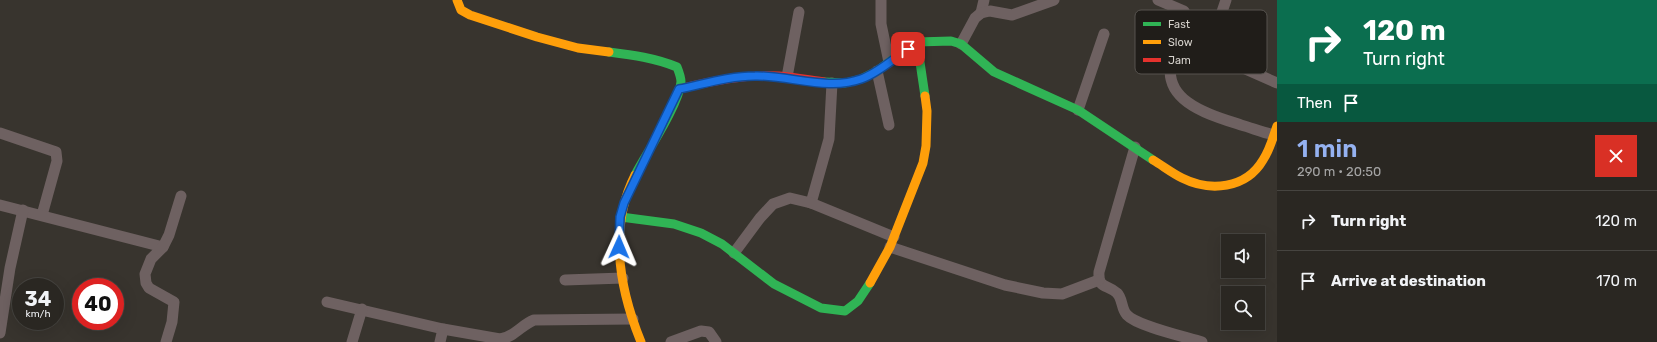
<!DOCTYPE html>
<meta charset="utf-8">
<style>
body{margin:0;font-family:Rubik,sans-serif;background:#36332f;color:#f1f3f6;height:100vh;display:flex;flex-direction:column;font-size:15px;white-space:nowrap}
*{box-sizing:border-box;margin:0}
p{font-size:13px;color:#a5a5a5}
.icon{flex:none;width:22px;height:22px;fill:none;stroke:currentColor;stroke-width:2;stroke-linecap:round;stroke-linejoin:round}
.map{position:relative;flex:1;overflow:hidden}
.drawer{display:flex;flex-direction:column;background:#2a2722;width:380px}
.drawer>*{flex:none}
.banner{background:#0b6e4f;color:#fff;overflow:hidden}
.controls{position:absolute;left:1221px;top:234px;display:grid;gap:8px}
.controls a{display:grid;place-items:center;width:44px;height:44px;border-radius:0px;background:#2a2722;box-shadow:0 4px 16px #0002,0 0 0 1px #464440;font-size:20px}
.speed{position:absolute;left:12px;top:278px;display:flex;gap:8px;font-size:20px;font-weight:700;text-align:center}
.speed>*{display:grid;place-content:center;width:52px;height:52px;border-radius:50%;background:#2a2722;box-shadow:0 4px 16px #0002,0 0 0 1px #464440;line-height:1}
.speed small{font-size:10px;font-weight:400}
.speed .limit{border:6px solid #d22;background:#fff;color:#111}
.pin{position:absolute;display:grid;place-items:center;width:34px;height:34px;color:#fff;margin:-17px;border-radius:8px;box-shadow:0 2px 6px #0006}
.me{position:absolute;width:44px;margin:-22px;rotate:1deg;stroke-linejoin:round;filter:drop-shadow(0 0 3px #0008)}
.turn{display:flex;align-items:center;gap:14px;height:84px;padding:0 20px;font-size:18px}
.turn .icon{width:52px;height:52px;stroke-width:2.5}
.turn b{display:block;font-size:28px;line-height:34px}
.then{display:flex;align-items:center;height:38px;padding:0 20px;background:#0003;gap:8px;font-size:15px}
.round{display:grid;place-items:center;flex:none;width:42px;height:42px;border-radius:0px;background:#36332f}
.headline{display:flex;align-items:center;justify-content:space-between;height:68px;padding:0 20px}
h1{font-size:24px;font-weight:600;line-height:30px;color:#95b2f1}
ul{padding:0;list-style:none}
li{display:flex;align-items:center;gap:12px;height:60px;padding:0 20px;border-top:1px solid #464440}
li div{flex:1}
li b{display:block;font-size:15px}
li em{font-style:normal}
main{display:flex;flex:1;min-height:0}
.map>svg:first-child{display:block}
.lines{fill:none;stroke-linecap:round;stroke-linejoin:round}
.street{stroke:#6e6161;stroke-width:11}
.fast{stroke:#30b455;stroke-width:9}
.slow{stroke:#ff9f0a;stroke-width:9}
.jam{stroke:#e5322d;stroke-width:9}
.route-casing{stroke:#114b97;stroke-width:10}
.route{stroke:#1a73e8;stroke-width:7}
.key{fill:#201d19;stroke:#57534f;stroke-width:1}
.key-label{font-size:11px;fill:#d6d2cc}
</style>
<main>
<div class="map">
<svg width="1277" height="342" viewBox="0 0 1277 342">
<rect width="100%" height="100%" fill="#38342e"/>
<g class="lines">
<g class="street">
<polyline points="881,0 881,24 889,62"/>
<polyline points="1158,0 1184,11 1187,18 1184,35 1188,40 1200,44 1225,60 1277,83"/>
<polyline points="981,13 984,0"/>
<path d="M1184 35C1176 42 1174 49 1172 59 1160 102 1211 115 1241 125 1253 128 1265 134 1277 135"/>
<polyline points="961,44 975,18 981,13 990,11 1012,15 1054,0"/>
<polyline points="1209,50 1226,0"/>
<polyline points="877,71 889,125"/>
<polyline points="787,77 799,12"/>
<polyline points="1078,110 1104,34"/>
<polyline points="0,133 56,152 57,161 42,215"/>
<path d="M1135 147 1099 272C1098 289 1107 284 1117 293 1123 299 1121 309 1127 315 1137 326 1186 337 1202 342"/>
<polyline points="811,203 829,139 832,83"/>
<polyline points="0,205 163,247"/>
<polyline points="890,247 1005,285 1043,293 1062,294 1099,280"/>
<polyline points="734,253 760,218 773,204 790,198 811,203 894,237"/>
<polyline points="565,280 623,278"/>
<path d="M327 302 443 329 500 339C515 337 521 325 534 320L633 319"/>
<polyline points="0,333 10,268 23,210"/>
<polyline points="166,342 172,322 174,302 149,288 146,283 145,274 151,259 163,247 169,235 181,196"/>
<polyline points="352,342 362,309"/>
<polyline points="440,342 443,329"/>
<polyline points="671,342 701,331 709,332 716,342"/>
</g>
<g class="fast">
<polyline points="917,42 925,96"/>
<path d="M609 52C633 55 655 58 677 67 679 72 681 77 681 82 679 105 647 152 635 175"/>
<polyline points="824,82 845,83 861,79 877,71 917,42 951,41 961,44 994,72 1078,110 1153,160"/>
<polyline points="621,217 674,224 701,233 722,244 774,284 821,308 845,311 858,301 870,283"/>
</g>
<g class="slow">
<polyline points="457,0 461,10 470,15 537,37 578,48 609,52"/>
<path d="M1153 160C1163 166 1172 173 1182 178 1210 192 1246 189 1263 160 1270 150 1273 137 1277 126"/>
<path d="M635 175C608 229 619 288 641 342"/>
<polyline points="870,283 890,247 923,163 926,146 927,111 925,96"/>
</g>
<path class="jam" d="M679 89C712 81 744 74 779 76 794 77 809 80 824 82"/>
</g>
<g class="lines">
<defs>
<path id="route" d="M619 247 620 217 624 203 679 89C704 84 729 76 755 76 789 75 828 91 861 79 878 73 893 59 908 49"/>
</defs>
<use href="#route" class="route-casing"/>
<use href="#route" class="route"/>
</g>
<rect x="1135" y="10" width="132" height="64" rx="6" class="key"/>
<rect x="1143" y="22" width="18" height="4" fill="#30b455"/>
<rect x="1143" y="40" width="18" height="4" fill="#ff9f0a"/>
<rect x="1143" y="58" width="18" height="4" fill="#e5322d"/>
<g class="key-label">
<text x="1168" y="28">Fast</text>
<text x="1168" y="46">Slow</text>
<text x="1168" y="64">Jam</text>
</g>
</svg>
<div class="controls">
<a><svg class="icon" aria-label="sound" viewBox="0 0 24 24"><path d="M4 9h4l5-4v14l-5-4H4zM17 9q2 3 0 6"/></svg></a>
<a><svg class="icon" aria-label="search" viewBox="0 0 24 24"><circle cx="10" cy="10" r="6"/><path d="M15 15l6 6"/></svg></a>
</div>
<div class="speed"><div>34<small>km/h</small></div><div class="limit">40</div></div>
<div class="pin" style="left:908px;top:49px;background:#d93025"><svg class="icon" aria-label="arrive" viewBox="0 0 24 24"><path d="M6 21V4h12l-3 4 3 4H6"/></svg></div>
<svg class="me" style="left:619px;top:247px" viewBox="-20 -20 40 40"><path d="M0-17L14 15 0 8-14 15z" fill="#1a73e8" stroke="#fff" stroke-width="4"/></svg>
</div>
<section class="drawer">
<div class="banner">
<div class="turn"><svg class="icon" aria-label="right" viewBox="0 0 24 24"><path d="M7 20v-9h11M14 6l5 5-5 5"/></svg><div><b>120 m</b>Turn right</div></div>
<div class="then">Then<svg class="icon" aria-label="arrive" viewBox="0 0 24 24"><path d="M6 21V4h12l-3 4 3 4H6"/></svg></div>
</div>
<div class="headline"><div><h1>1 min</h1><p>290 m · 20:50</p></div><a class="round" style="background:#d93025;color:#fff"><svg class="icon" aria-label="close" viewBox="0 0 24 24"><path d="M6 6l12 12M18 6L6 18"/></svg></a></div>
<ul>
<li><svg class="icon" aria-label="right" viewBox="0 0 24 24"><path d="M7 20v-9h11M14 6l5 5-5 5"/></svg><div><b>Turn right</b></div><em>120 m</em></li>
<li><svg class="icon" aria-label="arrive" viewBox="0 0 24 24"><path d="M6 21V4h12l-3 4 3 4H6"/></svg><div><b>Arrive at destination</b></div><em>170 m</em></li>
</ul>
</section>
</main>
